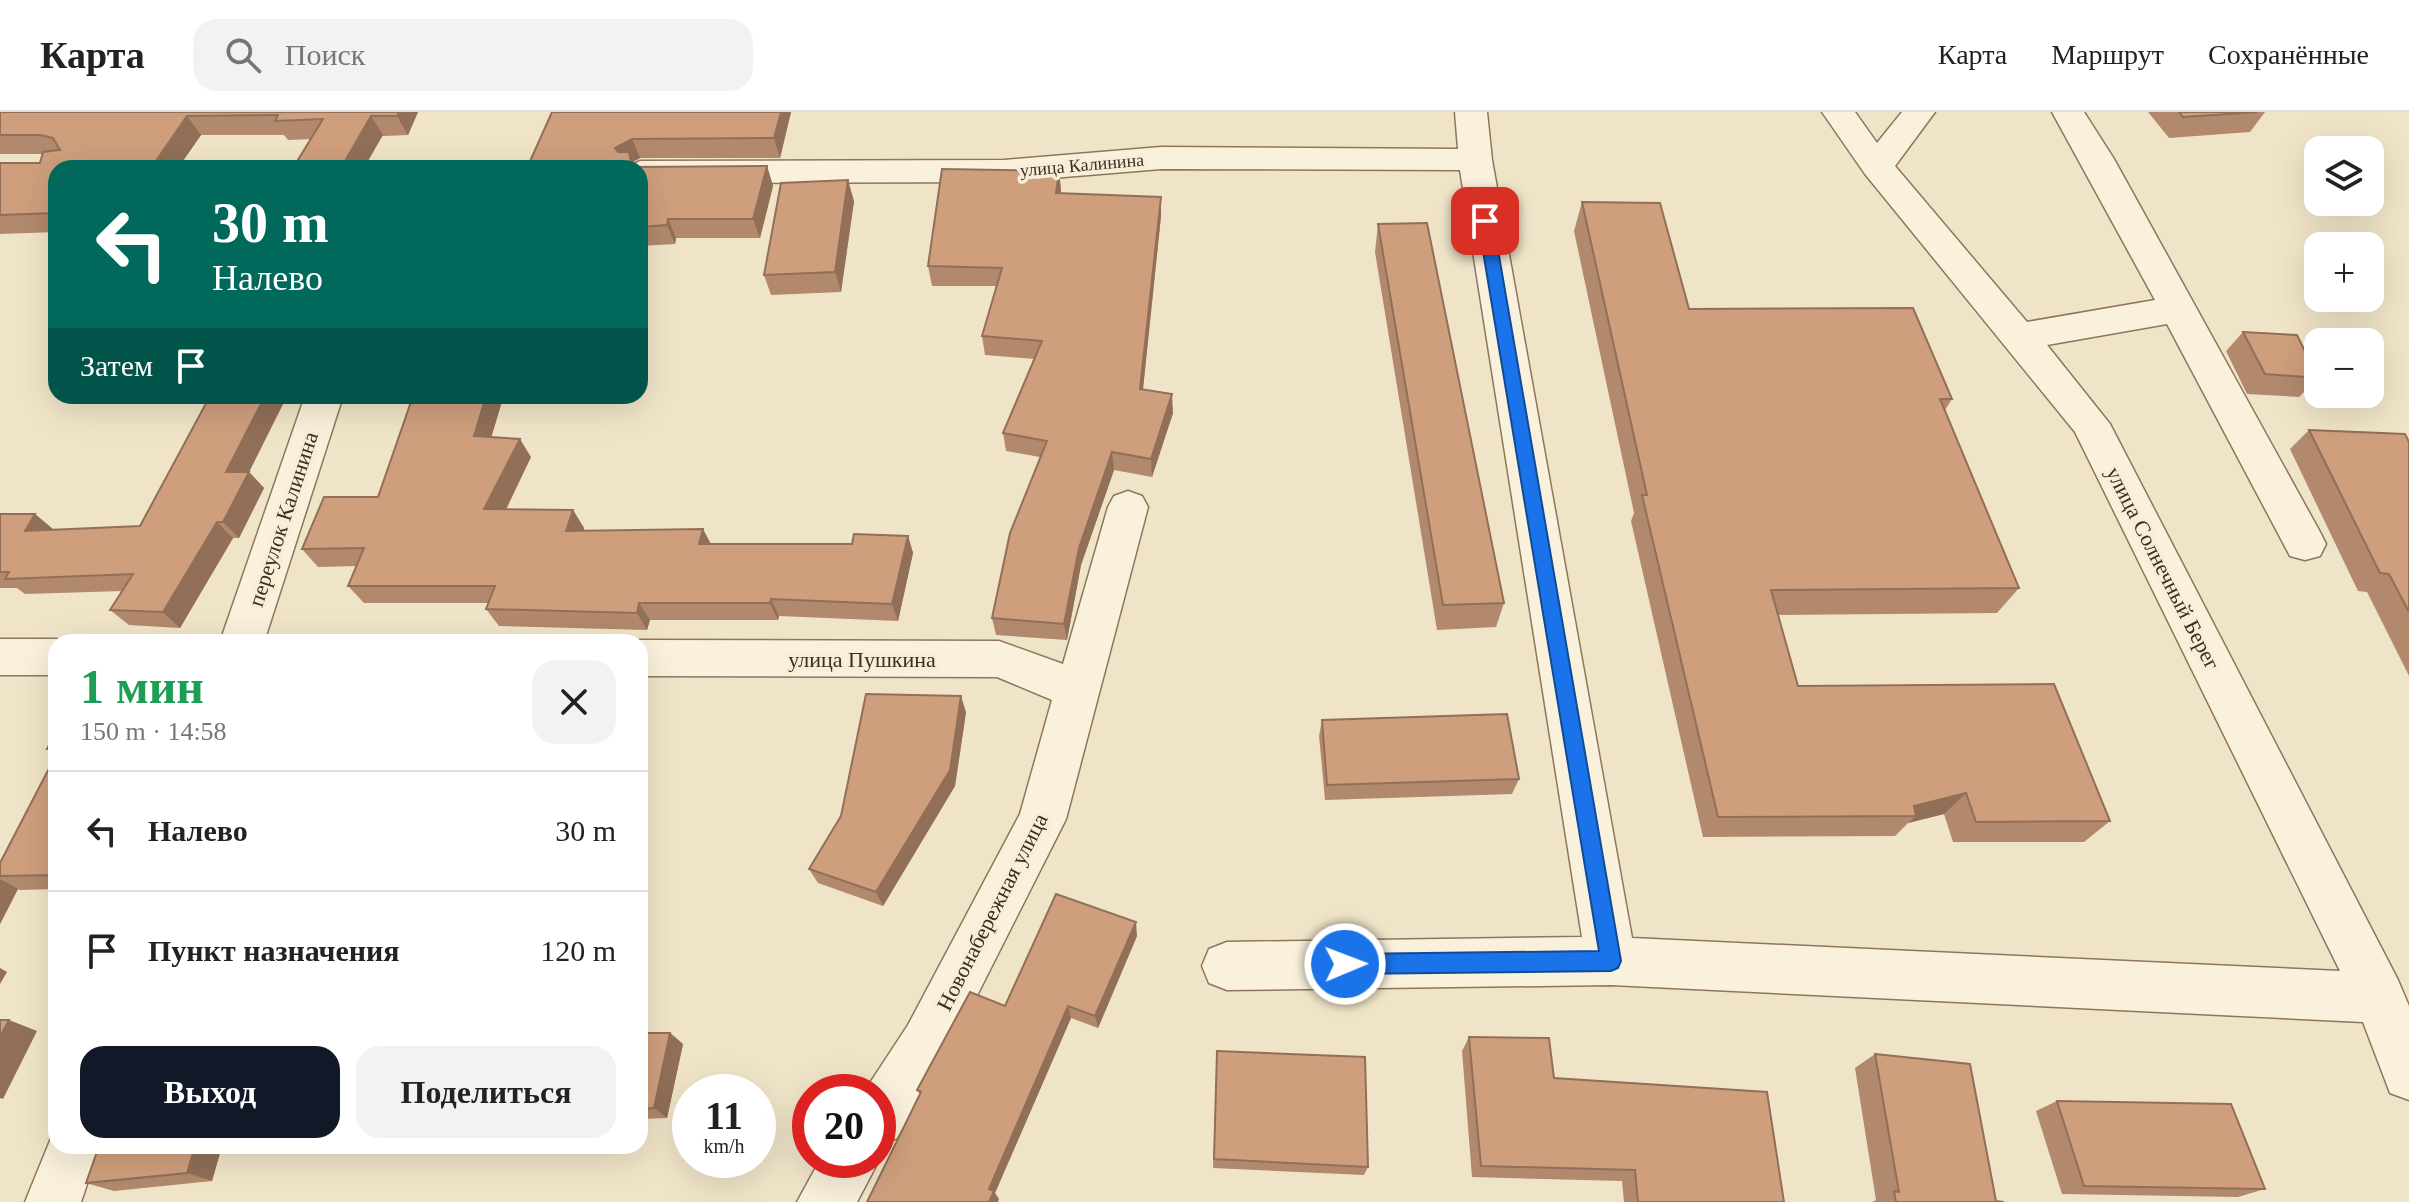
<!DOCTYPE html>
<html lang="ru">
<meta charset="utf-8">
<style>
body{margin:0;font-family:"Times New Roman",serif;background:#f2f2f2;color:#222;height:100vh;display:flex;flex-direction:column;font-size:30px;white-space:nowrap}
*{box-sizing:border-box;margin:0}
p{font-size:26px;color:#767676}
.icon{flex:none;width:44px;height:44px;fill:none;stroke:currentColor;stroke-width:2;stroke-linecap:round;stroke-linejoin:round}
.map{position:relative;flex:1;overflow:hidden}
.side{position:absolute;left:48px;top:522px;width:600px;height:520px;display:flex;flex-direction:column;background:#fff;border-radius:24px;box-shadow:0 8px 32px #0002}
.side>*{flex:none}
.hud{position:absolute;left:48px;top:48px;width:600px;height:244px;border-radius:24px;box-shadow:0 8px 32px #0002;background:#00695c;color:#fff;overflow:hidden}
.buttons{position:absolute;left:2304px;top:24px;display:grid;gap:16px}
.buttons a{display:grid;place-items:center;width:80px;height:80px;border-radius:16px;background:#fff;box-shadow:0 8px 32px #0002;font-size:40px}
.speed{position:absolute;left:672px;top:962px;display:flex;gap:16px;font-size:40px;font-weight:700;text-align:center}
.speed>*{display:grid;place-content:center;width:104px;height:104px;border-radius:50%;background:#fff;box-shadow:0 8px 32px #0002;line-height:1}
.speed small{font-size:20px;font-weight:400}
.speed .limit{border:12px solid #d22;background:#fff;color:#111}
.pin{position:absolute;display:grid;place-items:center;width:68px;height:68px;color:#fff;margin:-34px;border-radius:16px;box-shadow:0 4px 12px #0006}
.me{position:absolute;width:88px;margin:-44px;rotate:89deg;stroke-linejoin:round;filter:drop-shadow(0 0 6px #0008)}
.turn{display:flex;align-items:center;gap:28px;height:168px;padding:0 32px;font-size:36px}
.turn .icon{width:104px;height:104px;stroke-width:2.5}
.turn b{display:block;font-size:56px;line-height:68px}
.then{display:flex;align-items:center;height:76px;padding:0 32px;background:#0003;gap:16px;font-size:30px}
.round{display:grid;place-items:center;flex:none;width:84px;height:84px;border-radius:24px;background:#f2f2f2}
.overview{display:flex;align-items:center;justify-content:space-between;height:136px;padding:0 32px}
h1{font-size:48px;font-weight:700;line-height:60px;color:#1e9e55}
.cta{display:flex;gap:16px;margin-top:auto;padding:16px 32px}
.cta a{flex:1;height:92px;border-radius:24px;background:#111827;color:#fff;font-size:32px;font-weight:700;line-height:92px;text-align:center}
.cta a+a{background:#f2f2f2;color:#222}
ul{padding:0;list-style:none}
li{display:flex;align-items:center;gap:24px;height:120px;padding:0 32px;border-top:2px solid #e0e0e0}
li div{flex:1}
li b{display:block;font-size:30px}
li em{font-style:normal}
header{display:flex;align-items:center;gap:48px;box-sizing:border-box;height:112px;padding:0 40px;background:#fff;border-bottom:2px solid #e0e0e0}
header strong{font-size:38px}
nav{display:flex;gap:44px;margin-inline-start:auto;font-size:28px}
.search{width:560px;height:72px;background:#f2f2f2;display:flex;align-items:center;gap:20px;box-sizing:border-box;padding:0 28px;border-radius:24px;color:#767676;font-size:30px}
.map>svg:first-child{display:block}
.lines{fill:none;stroke-linecap:round;stroke-linejoin:round}
.minor-casing{stroke:#8d765c;stroke-width:3}
.minor{fill:#faf1dc;fill-rule:evenodd}
.wall{fill:#b2896c}
.shaded-wall{fill:#916f58}
.building{fill:#cf9f7d;stroke:#916f58;stroke-width:2}
.route{fill:#1a73e8;stroke:#114b97;stroke-width:2}
.labels{text-anchor:middle;dominant-baseline:central;stroke-width:7;stroke-linejoin:round;paint-order:stroke}
.far-street-label{font-size:18px;fill:#3d2e20;stroke:#f7eed8}
.street-label{font-size:22px;fill:#3d2e20;stroke:#f7eed8}
</style>
<header>
<strong>Карта</strong>
<div class="search"><svg class="icon" aria-label="search" viewBox="0 0 24 24"><circle cx="10" cy="10" r="6"/><path d="M15 15l6 6"/></svg>Поиск</div>
<nav><a>Карта</a><a>Маршрут</a><a>Сохранённые</a></nav>
</header>
<div class="map">
<svg width="2409" height="1090" viewBox="0 0 2409 1090">
<rect width="100%" height="100%" fill="#f0e4c8"/>
<g class="lines">
<defs>
<g id="minor">
<polygon points="1455,0 1487,0 1492,48 1632,826 2340,859 2075,320 1865,62 1822,0 1855,0 1877,31 1902,0 1935,0 1895,54 2027,210 2155,188 2052,0 2084,0 2114,47 2320,420 2326,432 2320,444 2305,448 2290,444 2167,212 2047,233 2110,312 2398,868 2409,894 2409,988 2390,981 2363,910 1611,873 1227,878 1209,871 1202,854 1209,837 1227,830 1582,825 1460,58 1161,57 1004,70 640,71 640,56 626,56 640,49 1004,48 1161,35 1458,37"/>
<polygon points="305,284 343,284 264,530 220,530"/>
<polygon points="1128,379 1142,384 1148,395 1066,707 944,949 897,1026 878,1034 878,980 864,980 908,913 1020,702 1052,588 997,565 640,564 640,530 633,530 640,528 999,529 1063,552 1108,395 1114,384"/>
<polygon points="0,527 56,527 66,530 56,530 56,563 0,563"/>
<polygon points="56,1014 56,1034 100,1034 81,1090 25,1090"/>
<polygon points="878,1045 879,1048 857,1090 797,1090 820,1048 878,1048"/>
</g>
</defs>
<use href="#minor" class="minor-casing"/>
<use href="#minor" class="minor"/>
</g>
<g class="wall">
<polygon points="0,0 418,0 408,23 288,28 284,23 201,23 178,56 56,56 56,120 0,122 0,51 40,51 42,42 0,42"/>
<polygon points="552,0 791,0 780,46 640,46 633,50 635,55 767,54 773,74 760,126 676,126 675,132 640,134 640,56 527,56"/>
<polygon points="2148,0 2265,0 2250,20 2169,26"/>
<polygon points="1059,59 1061,81 1161,104 1143,278 1173,301 1152,365 1114,358 1081,453 1067,528 996,523 992,506 1040,345 1006,339 1003,321 1035,247 985,243 982,224 996,174 932,174 928,154"/>
<polygon points="854,89 841,180 771,183 764,163"/>
<polygon points="1582,90 1689,197 1952,287 1945,298 2019,476 1997,501 1778,503 1798,574 2110,709 2084,730 1953,730 1944,702 1908,711 1895,724 1703,725 1631,409 1634,401 1574,119"/>
<polygon points="1378,112 1504,491 1496,515 1437,518 1375,140"/>
<polygon points="2243,220 2318,266 2299,285 2247,282 2226,239"/>
<polygon points="210,284 287,284 249,360 264,376 239,426 233,426 180,516 129,513 110,498 122,479 25,482 17,476 0,476 0,402 35,402 54,418 140,414"/>
<polygon points="413,284 502,284 503,286 491,325 531,345 506,398 573,398 584,416 584,419 711,432 852,432 908,424 913,441 898,509 779,504 778,508 650,508 647,518 499,514 486,497 488,491 364,491 348,474 357,454 318,455 302,437 378,385"/>
<polygon points="2309,318 2409,330 2409,564 2367,480 2358,479 2290,337"/>
<polygon points="966,600 955,674 883,794 818,771 809,757"/>
<polygon points="1322,608 1519,667 1512,682 1325,688 1319,624"/>
<polygon points="56,620 56,642 47,637"/>
<polygon points="56,643 56,777 20,778 18,777 0,812 0,750"/>
<polygon points="1137,824 1098,916 1071,906 995,1081 999,1087 917,978 1005,894"/>
<polygon points="640,921 670,921 683,932 667,1006 640,1007"/>
<polygon points="1469,925 1554,966 1784,1090 1624,1090 1622,1069 1472,1065 1462,939"/>
<polygon points="1217,939 1368,1055 1364,1063 1213,1056"/>
<polygon points="1875,942 1996,1089 2004,1090 1872,1090 1876,1088 1855,956"/>
<polygon points="2057,989 2265,1077 2238,1085 2062,1082 2036,999"/>
<polygon points="99,1034 222,1034 212,1069 114,1079 86,1071"/>
</g>
<g class="shaded-wall">
<polygon points="399,0 418,0 408,23 397,4"/>
<polygon points="781,0 791,0 780,46 774,26"/>
<polygon points="187,4 201,23 178,56 151,56"/>
<polygon points="371,4 383,23 364,56 341,56"/>
<polygon points="632,27 640,46 633,50 636,56 623,55 615,36"/>
<polygon points="767,54 773,74 760,126 753,107"/>
<polygon points="1059,59 1061,78 1058,101 1056,81"/>
<polygon points="848,68 854,89 841,180 835,160"/>
<polygon points="1161,85 1161,104 1141,295 1140,277"/>
<polygon points="668,107 676,126 675,132 667,113"/>
<polygon points="1172,282 1173,301 1152,365 1151,347"/>
<polygon points="265,284 287,284 249,360 264,376 239,426 223,410 226,360"/>
<polygon points="486,284 502,284 503,286 486,343 474,324"/>
<polygon points="520,327 531,345 497,415 484,397"/>
<polygon points="1112,340 1114,358 1081,453 1067,528 1064,512 1079,436"/>
<polygon points="573,398 584,416 577,437 566,419"/>
<polygon points="35,402 54,418 25,419"/>
<polygon points="217,410 233,426 180,516 163,500"/>
<polygon points="703,417 712,434 699,432"/>
<polygon points="908,424 913,441 898,509 892,492"/>
<polygon points="771,487 779,504 778,508 770,491"/>
<polygon points="639,491 650,508 647,518 637,501"/>
<polygon points="961,584 966,600 955,674 883,794 876,780"/>
<polygon points="1966,681 1944,702 1908,711 1916,704 1914,694"/>
<polygon points="0,767 18,777 0,812"/>
<polygon points="1136,810 1137,824 1098,916 1095,904"/>
<polygon points="0,856 7,860 0,872"/>
<polygon points="1068,894 1071,906 995,1081 999,1087 998,1090 989,1090 989,1077"/>
<polygon points="9,908 37,919 3,987 0,986 0,925"/>
<polygon points="670,921 683,932 667,1006 654,996"/>
<polygon points="195,1034 222,1034 212,1069 187,1061"/>
</g>
<g class="building">
<polygon points="0,0 399,0 397,4 371,4 341,56 293,56 323,7 275,9 278,3 187,4 151,56 56,56 56,101 0,103 0,51 40,51 43,40 60,38 53,26 40,23 0,23"/>
<polygon points="552,0 781,0 774,26 632,27 615,36 618,40 629,40 632,55 767,54 753,107 668,107 667,113 640,115 640,56 527,56"/>
<polygon points="2179,0 2257,0 2183,5"/>
<polygon points="942,57 1059,59 1056,81 1161,85 1140,277 1172,282 1151,347 1112,340 1079,436 1064,512 992,506 1010,421 1047,329 1003,321 1042,229 982,224 1002,156 928,154"/>
<polygon points="848,68 835,160 764,163 781,71"/>
<polygon points="1582,90 1660,91 1689,197 1913,196 1952,287 1940,287 2019,476 1771,478 1798,574 2054,572 2110,709 1976,710 1966,681 1914,694 1916,704 1718,705 1642,383 1647,383"/>
<polygon points="1427,111 1504,491 1443,493 1378,112"/>
<polygon points="2243,220 2297,223 2318,266 2265,262"/>
<polygon points="210,284 265,284 226,360 249,360 223,410 217,410 163,500 110,498 133,462 5,467 9,460 0,460 0,402 35,402 25,419 140,414"/>
<polygon points="413,284 486,284 474,324 520,327 484,397 573,398 566,419 703,417 699,432 852,432 854,422 908,424 892,492 771,487 770,491 639,491 637,501 486,497 495,474 348,474 364,436 302,437 324,385 378,385"/>
<polygon points="2309,318 2405,322 2409,330 2409,500 2389,462 2380,461"/>
<polygon points="866,582 961,584 950,658 876,780 809,757 841,704"/>
<polygon points="1507,602 1519,667 1327,673 1322,608"/>
<polygon points="56,620 56,637 47,637"/>
<polygon points="56,643 56,763 0,764 0,751"/>
<polygon points="1056,782 1136,810 1095,904 1068,894 989,1077 994,1079 989,1090 867,1090 921,980 917,978 970,880 1005,894"/>
<polygon points="0,908 9,908 0,925"/>
<polygon points="640,921 670,921 654,996 640,997"/>
<polygon points="1469,925 1549,926 1554,966 1767,980 1784,1090 1638,1090 1635,1058 1481,1054"/>
<polygon points="1217,939 1365,945 1368,1055 1214,1047"/>
<polygon points="1875,942 1970,952 1996,1089 2004,1090 1896,1090 1894,1079 1899,1080"/>
<polygon points="2057,989 2231,992 2265,1077 2084,1074"/>
<polygon points="99,1034 195,1034 187,1061 86,1071"/>
</g>
<polygon class="route" points="1485,105 1493,109 1621,849 1618,856 1611,859 1345,862 1338,859 1335,852 1338,845 1345,842 1599,839 1478,109"/>
<g class="labels">
<g class="far-street-label">
<text transform="translate(1082 53) rotate(-5)">улица Калинина</text>
</g>
<g class="street-label">
<text transform="translate(283 407) rotate(-72)">переулок Калинина</text>
<text transform="translate(2163 456) rotate(63)">улица Солнечный Берег</text>
<text x="862" y="547">улица Пушкина</text>
<text transform="translate(992 800) rotate(-63)">Новонабережная улица</text>
</g>
</g>
</svg>
<div class="buttons">
<a><svg class="icon" aria-label="layers" viewBox="0 0 24 24"><path d="M12 4l9 5-9 5-9-5zM3 14l9 5 9-5"/></svg></a>
<a>+</a>
<a>−</a>
</div>
<div class="speed"><div>11<small>km/h</small></div><div class="limit">20</div></div>
<div class="pin" style="left:1485px;top:109px;background:#d93025"><svg class="icon" aria-label="arrive" viewBox="0 0 24 24"><path d="M6 21V4h12l-3 4 3 4H6"/></svg></div>
<svg class="me" style="left:1345px;top:852px" viewBox="-20 -20 40 40"><circle r="17" fill="#1a73e8" stroke="#fff" stroke-width="3"/><path d="M0-11L8 9 0 5-8 9z" fill="#fff"/></svg>
<div class="hud">
<div class="turn"><svg class="icon" aria-label="left" viewBox="0 0 24 24"><path d="M17 20v-9H6M10 6l-5 5 5 5"/></svg><div><b>30 m</b>Налево</div></div>
<div class="then">Затем<svg class="icon" aria-label="arrive" viewBox="0 0 24 24"><path d="M6 21V4h12l-3 4 3 4H6"/></svg></div>
</div>
<section class="side">
<div class="overview"><div><h1>1 мин</h1><p>150 m · 14:58</p></div><a class="round"><svg class="icon" aria-label="close" viewBox="0 0 24 24"><path d="M6 6l12 12M18 6L6 18"/></svg></a></div>
<ul>
<li><svg class="icon" aria-label="left" viewBox="0 0 24 24"><path d="M17 20v-9H6M10 6l-5 5 5 5"/></svg><div><b>Налево</b></div><em>30 m</em></li>
<li><svg class="icon" aria-label="arrive" viewBox="0 0 24 24"><path d="M6 21V4h12l-3 4 3 4H6"/></svg><div><b>Пункт назначения</b></div><em>120 m</em></li>
</ul>
<div class="cta"><a>Выход</a><a>Поделиться</a></div>
</section>
</div>
